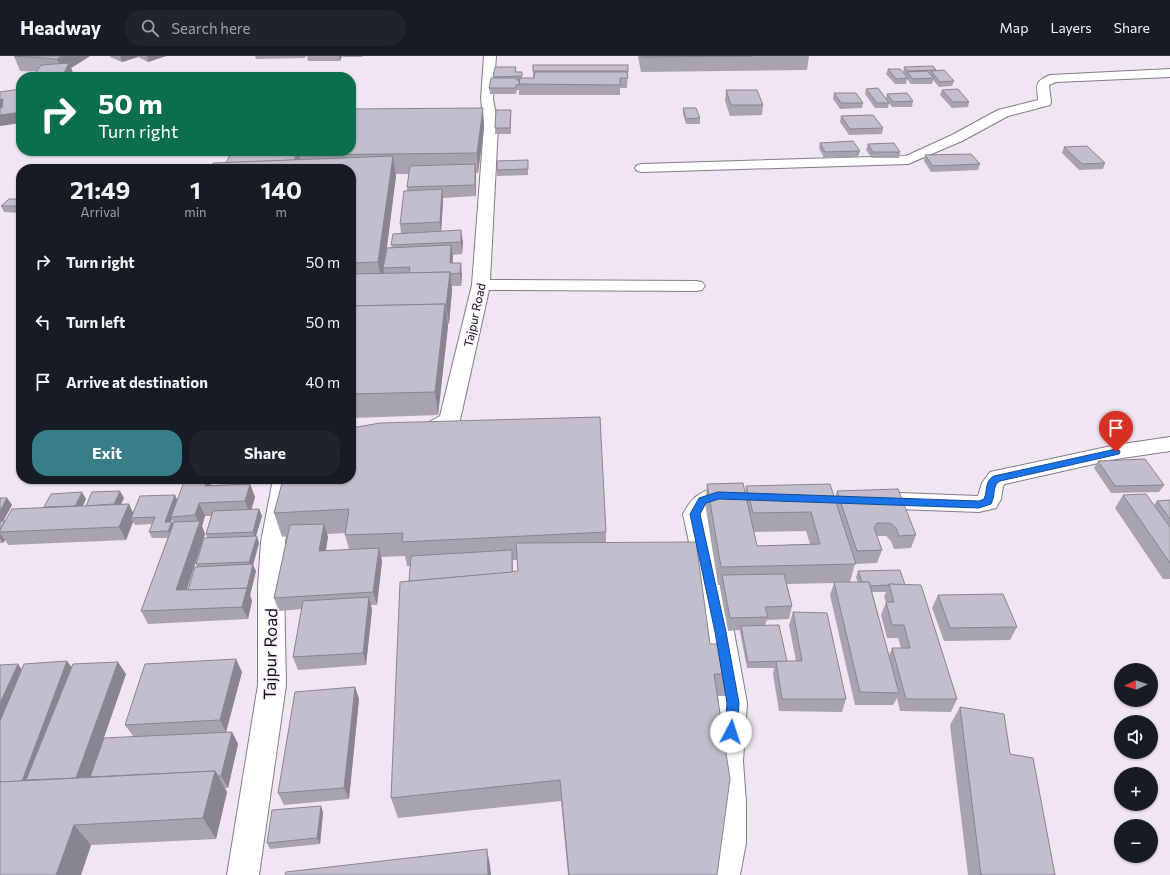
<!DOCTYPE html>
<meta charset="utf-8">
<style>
body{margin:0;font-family:Commissioner,sans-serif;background:#20242c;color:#f1f3f6;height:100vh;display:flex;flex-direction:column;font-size:15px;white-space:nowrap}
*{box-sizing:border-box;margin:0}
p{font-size:13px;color:#9ea1a6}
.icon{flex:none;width:22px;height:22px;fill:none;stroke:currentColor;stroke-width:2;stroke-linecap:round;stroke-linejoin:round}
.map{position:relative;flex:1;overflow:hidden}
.side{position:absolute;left:16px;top:108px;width:340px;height:320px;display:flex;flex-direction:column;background:#171b24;border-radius:16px;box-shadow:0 1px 3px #0004}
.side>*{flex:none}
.top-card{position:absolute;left:16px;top:16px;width:340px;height:84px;border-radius:16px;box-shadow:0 1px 3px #0004;background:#0b6e4f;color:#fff;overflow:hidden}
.needle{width:26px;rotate:267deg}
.tools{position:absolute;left:1114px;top:607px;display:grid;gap:8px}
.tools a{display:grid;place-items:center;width:44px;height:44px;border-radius:50%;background:#171b24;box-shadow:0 1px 3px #0004;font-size:20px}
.pin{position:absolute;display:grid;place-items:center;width:34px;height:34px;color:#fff;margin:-41px -17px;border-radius:50% 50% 50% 0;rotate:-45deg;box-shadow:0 0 4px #0007}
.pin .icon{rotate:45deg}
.me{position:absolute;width:44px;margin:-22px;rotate:5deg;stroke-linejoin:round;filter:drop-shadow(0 0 3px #0008)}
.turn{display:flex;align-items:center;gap:14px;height:84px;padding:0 16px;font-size:18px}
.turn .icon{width:52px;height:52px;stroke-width:2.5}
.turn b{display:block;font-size:28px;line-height:34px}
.eta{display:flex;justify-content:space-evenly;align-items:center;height:68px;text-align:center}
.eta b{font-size:24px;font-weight:700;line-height:28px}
.button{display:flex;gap:8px;margin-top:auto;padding:8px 16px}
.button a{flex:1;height:46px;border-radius:16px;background:#377e88;color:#fff;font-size:16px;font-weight:700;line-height:46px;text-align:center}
.button a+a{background:#20242c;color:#f1f3f6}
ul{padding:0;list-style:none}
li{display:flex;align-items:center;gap:12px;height:60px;padding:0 16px}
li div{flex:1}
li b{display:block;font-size:15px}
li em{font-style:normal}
header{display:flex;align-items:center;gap:24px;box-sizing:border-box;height:56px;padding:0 20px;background:#171b24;border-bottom:1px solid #363941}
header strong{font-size:19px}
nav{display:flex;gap:22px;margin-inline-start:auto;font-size:14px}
.search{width:280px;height:36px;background:#20242c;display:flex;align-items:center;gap:10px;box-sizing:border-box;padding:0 14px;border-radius:16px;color:#9ea1a6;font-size:15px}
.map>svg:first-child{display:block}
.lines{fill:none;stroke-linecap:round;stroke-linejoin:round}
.minor-casing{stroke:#857b87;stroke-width:2}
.minor{fill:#fff;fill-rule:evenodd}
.wall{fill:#a7a3b0;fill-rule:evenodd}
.shaded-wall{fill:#888590}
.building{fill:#c2becd;stroke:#888590}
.route{fill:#1a73e8;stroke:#114b97}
.labels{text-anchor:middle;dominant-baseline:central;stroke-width:3.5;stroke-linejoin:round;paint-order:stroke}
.far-street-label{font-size:12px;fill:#120f13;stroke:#fcf3fe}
.near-street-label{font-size:17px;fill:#120f13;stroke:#fcf3fe}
</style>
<header>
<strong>Headway</strong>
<div class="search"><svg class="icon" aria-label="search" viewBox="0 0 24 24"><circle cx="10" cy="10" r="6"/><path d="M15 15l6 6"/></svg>Search here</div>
<nav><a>Map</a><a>Layers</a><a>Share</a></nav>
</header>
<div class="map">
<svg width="1170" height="819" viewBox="0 0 1170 819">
<rect width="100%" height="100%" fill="#f0e5f2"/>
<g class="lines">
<defs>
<g id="minor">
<path d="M484 0H496L493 43 498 70 490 224 696 225 702 226 705 230 702 234 696 235 489 234 460 364C456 372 432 385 423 387 420 387 417 386 413 385L410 380 413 375 440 360 472 229 484 70 481 43Z"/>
<path d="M1170 13V21L1056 26 1049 29 1051 46 1050 49 1008 60 962 85 908 108 642 116 637 115 635 112 637 109 642 108 906 100 952 79 998 54 1038 44C1037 28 1034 26 1050 19Z"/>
<polygon points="1170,381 1170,395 1116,403 1005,428 1003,430 1001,443 996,452 979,456 872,452 864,450 861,444 864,438 872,436 978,440 982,427 990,416 1116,389"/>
<polygon points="273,423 295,423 285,486 284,530 286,629 259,819 227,819 258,629 258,530 261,486"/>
<path d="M715 432H734L742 434 745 440 742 446 734 448H717L707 458 734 576 747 647 743 705 746 747V787L740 819H708L714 787 716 747 713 705 719 647 708 576 683 458C692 442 697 437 715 432Z"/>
</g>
</defs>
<use href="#minor" class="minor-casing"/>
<use href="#minor" class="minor"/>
</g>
<g class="wall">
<polygon points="14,0 90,0 71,12 73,17 20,15"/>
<polygon points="110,0 166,0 148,6 138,1 122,6 110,1"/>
<polygon points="255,0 306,0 305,2 256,3"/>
<polygon points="307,0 342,0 340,5 308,5"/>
<polygon points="343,0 363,0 362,1 343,1"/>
<polygon points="638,0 809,0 807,14 641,16"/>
<polygon points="516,11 516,16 522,16 522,22 533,22 533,15 628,15 627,32 620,32 620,39 519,39 519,34 517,34 516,38 490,38 489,32 493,22 493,21"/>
<polygon points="904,11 936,14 936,15 954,25 952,30 939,31 933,24 932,28 911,28 907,23 906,28 895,28 886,18 888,13 906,20 903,16"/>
<polygon points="866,33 886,42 887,38 913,45 912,51 892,51 889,47 888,52 875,52 865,38"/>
<polygon points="726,34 763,49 762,59 730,60 725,45"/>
<polygon points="942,34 969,46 968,51 952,52 940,39"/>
<polygon points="834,37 863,47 862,52 840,53 833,43"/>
<polygon points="683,52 700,62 700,68 686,68 683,58"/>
<polygon points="511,60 511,78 495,78 495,72"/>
<polygon points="841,60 883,72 882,78 849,79 840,66"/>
<path d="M484 71 478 117H476V140L443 142V145L441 175 463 186 462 198 452 199V207L462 219 461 230H452V234L449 268H448V270L438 359 351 362V113L226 107ZM395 118H409L407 131V134L400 168 401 177 391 189 392 191 387 192 396 120Z"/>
<polygon points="820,87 860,95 858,101 824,102 819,92"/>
<polygon points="868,88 900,96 899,102 872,102 866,94"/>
<polygon points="1064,91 1105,107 1103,113 1079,114 1062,97"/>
<polygon points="925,99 980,108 978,114 931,116 924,105"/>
<polygon points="528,104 528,119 497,120 497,114"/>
<polygon points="21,143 21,157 4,156 1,150"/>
<polygon points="1098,405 1164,429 1159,436 1111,437 1094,412"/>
<path d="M283 423 606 476V486L710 588 729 618 725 640H718L717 819H568L561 745 398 762 391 742 410 510H407L405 500 381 501 382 505 377 549H371L372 554 366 609 298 614 293 601 302 553 279 555 274 542 287 480 282 481 274 457ZM346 477 345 479 349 493 326 495 328 481 327 478ZM513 504H517L518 515 513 516Z"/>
<path d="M250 428 255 441 251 453H259L262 460 256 480 259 487 253 509 256 515 250 539 252 545 248 563 148 568 141 555 168 482H152L149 476 152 468 135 469 133 466 126 484 8 489 5 484 3 487H0V442H7L12 449 3 465H5L44 451 86 443 83 450 124 442 121 448H129L133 457 175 439 177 444 212 429ZM205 460H211L206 478 207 482 196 508 197 511 188 534H187L205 478 202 470ZM172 463 173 466V468L172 466H171Z"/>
<path d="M707 428 745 437 746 430 835 442 837 435 916 479 911 492 894 493 891 485 886 480H877L882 494 877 507 855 508 850 526H858L856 522 858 515 905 529 957 643 951 656 900 655 897 642 893 649H855L830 539 834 527 787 528 792 550 789 563 767 564 765 569 787 605H796L789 569 793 556 846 643 842 656 779 655 773 618 774 612H747L740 576V574L728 575 720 532V529H718L705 447ZM806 475 810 488 757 490 754 476ZM872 536H886L884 541 886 546 881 559 887 582H898L901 592H892L889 600Z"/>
<polygon points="1123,439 1154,449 1157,445 1170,444 1170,523 1163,523 1115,452"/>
<polygon points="938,539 1017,571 1010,584 944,585 932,552"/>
<polygon points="71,611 126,618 101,690 133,680 125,669 242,616 226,676 232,676 238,688 228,732 225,732 227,736 216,783 91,789 81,819 22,614"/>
<polygon points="355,631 359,643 349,743 284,749 278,737"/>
<polygon points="960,651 1010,698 1055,819 968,819 950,669"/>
<polygon points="323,756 320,788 270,793 267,787"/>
</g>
<g class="shaded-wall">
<polygon points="62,0 90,0 71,12 73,17 71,21 62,21 63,18 57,3"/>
<polygon points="120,0 137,0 138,1 122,6"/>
<polygon points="147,0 166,0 148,6"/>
<polygon points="339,0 342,0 340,5"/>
<polygon points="3,43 8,54 0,55 0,44"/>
<polygon points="483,52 484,71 478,117 477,97"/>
<polygon points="21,56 21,67 0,70 0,59"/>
<polygon points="298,95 305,95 299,99 301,106 293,108"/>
<polygon points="393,100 396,120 384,212 383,212 384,215 382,228 378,206"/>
<polygon points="475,108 476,119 476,140 475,129"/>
<polygon points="442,133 443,145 441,178 440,166"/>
<polygon points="461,174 463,186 462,198 461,186"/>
<polygon points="451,189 453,201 452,219 450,207"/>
<polygon points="461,207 462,219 461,230 460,217"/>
<polygon points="450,216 452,234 449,268 446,250"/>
<polygon points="445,248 448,270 438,359 435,336"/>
<polygon points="207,423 209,423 213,434 205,430"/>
<polygon points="250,428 255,441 250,459 245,445"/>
<polygon points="120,435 124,442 116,459 113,452"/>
<polygon points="82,436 86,443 78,459 75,452"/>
<polygon points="175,439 178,446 171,461 172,463 168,473 165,466"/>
<polygon points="7,442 12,449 0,471 0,455"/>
<polygon points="199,447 205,460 202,470 205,478 182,547 176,534 199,468 195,459"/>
<polygon points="129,448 135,461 131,462 133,466 126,484 119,471"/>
<polygon points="259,453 262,460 255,483 253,476"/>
<polygon points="172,466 175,472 172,482 168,475"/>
<polygon points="324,468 328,481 323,508 319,495"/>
<polygon points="0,478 5,484 3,487 0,482"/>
<polygon points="257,480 259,487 253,509 256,515 250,539 252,545 248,563 242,551 252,512 249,506"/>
<polygon points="379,492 382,505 377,549 373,536"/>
<polygon points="369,541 372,554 366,609 363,597"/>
<polygon points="236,603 242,616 226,676 220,664"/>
<polygon points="67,605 76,617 35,730 21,728"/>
<polygon points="118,606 126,618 84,739 74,728"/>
<polygon points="18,608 27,621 0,683 0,647"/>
<polygon points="355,631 359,643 349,743 344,732"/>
<polygon points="232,676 238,688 228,732 221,720"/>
<polygon points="215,715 227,736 216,783 203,762"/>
<polygon points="321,750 323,756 320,788 317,782"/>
<polygon points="74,769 91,789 81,819 56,819"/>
<polygon points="487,793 490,809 491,819 488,819"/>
</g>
<g class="building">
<polygon points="15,0 62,0 57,3 14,0"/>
<polygon points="641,0 751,0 642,1"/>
<polygon points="69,7 62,21 33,21 41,9"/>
<rect x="533" y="9" width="95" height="6"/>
<polygon points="933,10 936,14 908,15 904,11"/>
<polygon points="495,11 516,11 515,16 522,16 522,20 493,21"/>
<polygon points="888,13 900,13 908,22 896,23"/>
<polygon points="944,14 954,25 940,26 931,15"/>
<polygon points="927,15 934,22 913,23 907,16"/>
<polygon points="535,16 627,16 628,22 620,22 620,29 519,28 520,22 534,22"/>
<polygon points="491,22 517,22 517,24 519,24 519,29 516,29 516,32 489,32"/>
<polygon points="878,32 889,47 877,47 866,33"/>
<polygon points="21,33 21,56 0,59 0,52 2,52 3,43 0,44 0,36"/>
<polygon points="958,33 969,46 953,46 942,34"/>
<polygon points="726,34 757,34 763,49 731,49"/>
<polygon points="834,37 856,37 863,47 841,47"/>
<polygon points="907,37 913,45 893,46 887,38"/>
<polygon points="483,52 477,97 299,99 301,95 351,95 351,53"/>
<polygon points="683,52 696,52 700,62 686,63"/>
<polygon points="496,54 511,54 510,72 495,72"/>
<polygon points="873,59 883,72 850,73 841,60"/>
<polygon points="853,85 860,95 825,96 820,87"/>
<polygon points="894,87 900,96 873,96 868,88"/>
<polygon points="1087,90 1105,107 1082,108 1064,91"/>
<polygon points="232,95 298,95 294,104 226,107"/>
<polygon points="971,98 980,108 933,110 925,99"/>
<polygon points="393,100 378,206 351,207 351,113 211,113 213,107"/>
<polygon points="528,104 528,113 497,114 497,105"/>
<polygon points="475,108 475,129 407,131 410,110"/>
<polygon points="442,133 440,166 400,168 404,135"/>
<polygon points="9,143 21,143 21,150 1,150"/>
<polygon points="461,174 461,186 391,189 393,178"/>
<polygon points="451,189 450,207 461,207 460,217 451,218 450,216 409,217 410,211 383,212 387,192"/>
<polygon points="450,216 446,250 445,250 445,248 351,250 351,218"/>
<polygon points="445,248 435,336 351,338 351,250"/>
<polygon points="600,361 606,476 402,486 403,477 345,479 349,453 274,457 283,423 351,423 351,372 380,367"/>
<polygon points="1145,403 1164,429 1115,430 1098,405"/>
<polygon points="185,423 207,423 205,430 250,428 245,445 199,447 195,459 171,461"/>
<polygon points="743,427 757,490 820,488 811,456 753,457 746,430 830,428 856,508 721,511 707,428"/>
<polygon points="898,433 916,479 899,480 896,472 890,467 877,467 874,472 882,494 857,495 837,435"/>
<polygon points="120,435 114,448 86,450 92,436"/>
<polygon points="82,436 75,450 44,451 51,438"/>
<polygon points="1146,438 1170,471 1170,507 1123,439"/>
<polygon points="175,439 165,466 172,466 168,475 149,476 155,461 131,462 140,440"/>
<polygon points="0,442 7,442 0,455"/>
<polygon points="1170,444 1170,463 1157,445"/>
<polygon points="129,448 119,471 0,476 0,474 12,453"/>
<polygon points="259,453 253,476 206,478 213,455"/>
<polygon points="0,465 5,465 0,474"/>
<polygon points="200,465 176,534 247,532 242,551 141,555 174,466"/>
<polygon points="324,468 319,495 379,492 373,536 274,542 290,469"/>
<polygon points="257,480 249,506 196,508 204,482"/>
<polygon points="696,486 710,588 724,588 729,618 714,618 730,723 717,819 569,819 560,724 391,742 400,526 518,515 516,487"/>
<polygon points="512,494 512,516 409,525 411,500"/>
<polygon points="253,508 247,532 188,534 195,511"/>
<polygon points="900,514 905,529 889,528 889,529 870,530 869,526 862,526 858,515"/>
<polygon points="784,518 792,550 765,551 768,561 730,562 722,519"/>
<polygon points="834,526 869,526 899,637 860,636"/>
<polygon points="889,528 921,529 957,643 906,643 892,592 910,592 904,569 892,569 886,546 894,546"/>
<polygon points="1003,538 1017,571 950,572 938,539"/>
<polygon points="369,541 363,597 293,601 303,545"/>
<polygon points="793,556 827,557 846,643 782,643 776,605 802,605"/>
<polygon points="779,569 787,605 748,606 741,570"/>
<polygon points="236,603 220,664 125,669 145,608"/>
<polygon points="67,605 22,725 0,726 0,665 24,608"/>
<polygon points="118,606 76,722 26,724 73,608"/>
<polygon points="18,608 0,647 0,609"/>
<polygon points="355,631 344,732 278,737 295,636"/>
<polygon points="960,651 1004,658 1010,698 1033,702 1055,819 981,819"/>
<polygon points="232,676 221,720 218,720 215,715 90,721 104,682"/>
<polygon points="215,715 203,762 74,769 56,819 0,819 0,726"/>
<polygon points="321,750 317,782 267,787 272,754"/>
<polygon points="487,793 488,819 285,819 286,816"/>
</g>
<path class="route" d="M1116 393 1119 394 1120 396 1119 398 1000 425C992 429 996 439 991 448L979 452 719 443 706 447 700 458 726 576 739 647 737 676 735 680 731 682 727 680 725 676 727 647 715 576 690 458 699 442 718 436 979 445 984 443C988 434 984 426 994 420Z"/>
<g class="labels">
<g class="far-street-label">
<text transform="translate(474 259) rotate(-78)">Tajpur Road</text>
</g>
<g class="near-street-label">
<text transform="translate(270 598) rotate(-89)">Tajpur Road</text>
</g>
</g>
</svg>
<div class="tools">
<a><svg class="needle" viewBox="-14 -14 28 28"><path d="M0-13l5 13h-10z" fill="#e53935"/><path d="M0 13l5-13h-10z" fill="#9ea1a6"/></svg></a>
<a><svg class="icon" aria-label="sound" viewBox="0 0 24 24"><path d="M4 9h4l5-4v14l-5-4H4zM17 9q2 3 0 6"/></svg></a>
<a>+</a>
<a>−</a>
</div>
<div class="pin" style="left:1116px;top:396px;background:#d93025"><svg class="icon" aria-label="arrive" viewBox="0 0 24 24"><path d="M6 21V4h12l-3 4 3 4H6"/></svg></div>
<svg class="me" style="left:731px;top:676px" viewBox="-20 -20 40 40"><circle r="19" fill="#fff"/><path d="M0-13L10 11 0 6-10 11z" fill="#1a73e8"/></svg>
<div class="top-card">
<div class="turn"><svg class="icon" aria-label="right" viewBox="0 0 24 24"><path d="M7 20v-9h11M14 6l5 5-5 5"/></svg><div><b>50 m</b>Turn right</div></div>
</div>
<section class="side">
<div class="eta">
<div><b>21:49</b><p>Arrival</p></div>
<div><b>1</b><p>min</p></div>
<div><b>140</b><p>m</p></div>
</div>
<ul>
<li><svg class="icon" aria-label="right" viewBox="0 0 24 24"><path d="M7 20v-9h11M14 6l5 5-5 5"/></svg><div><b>Turn right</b></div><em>50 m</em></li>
<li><svg class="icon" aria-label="left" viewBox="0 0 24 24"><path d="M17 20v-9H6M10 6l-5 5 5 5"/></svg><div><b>Turn left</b></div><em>50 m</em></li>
<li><svg class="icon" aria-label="arrive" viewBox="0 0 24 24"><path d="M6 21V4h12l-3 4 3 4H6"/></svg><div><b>Arrive at destination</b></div><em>40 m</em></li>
</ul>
<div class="button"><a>Exit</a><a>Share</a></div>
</section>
</div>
